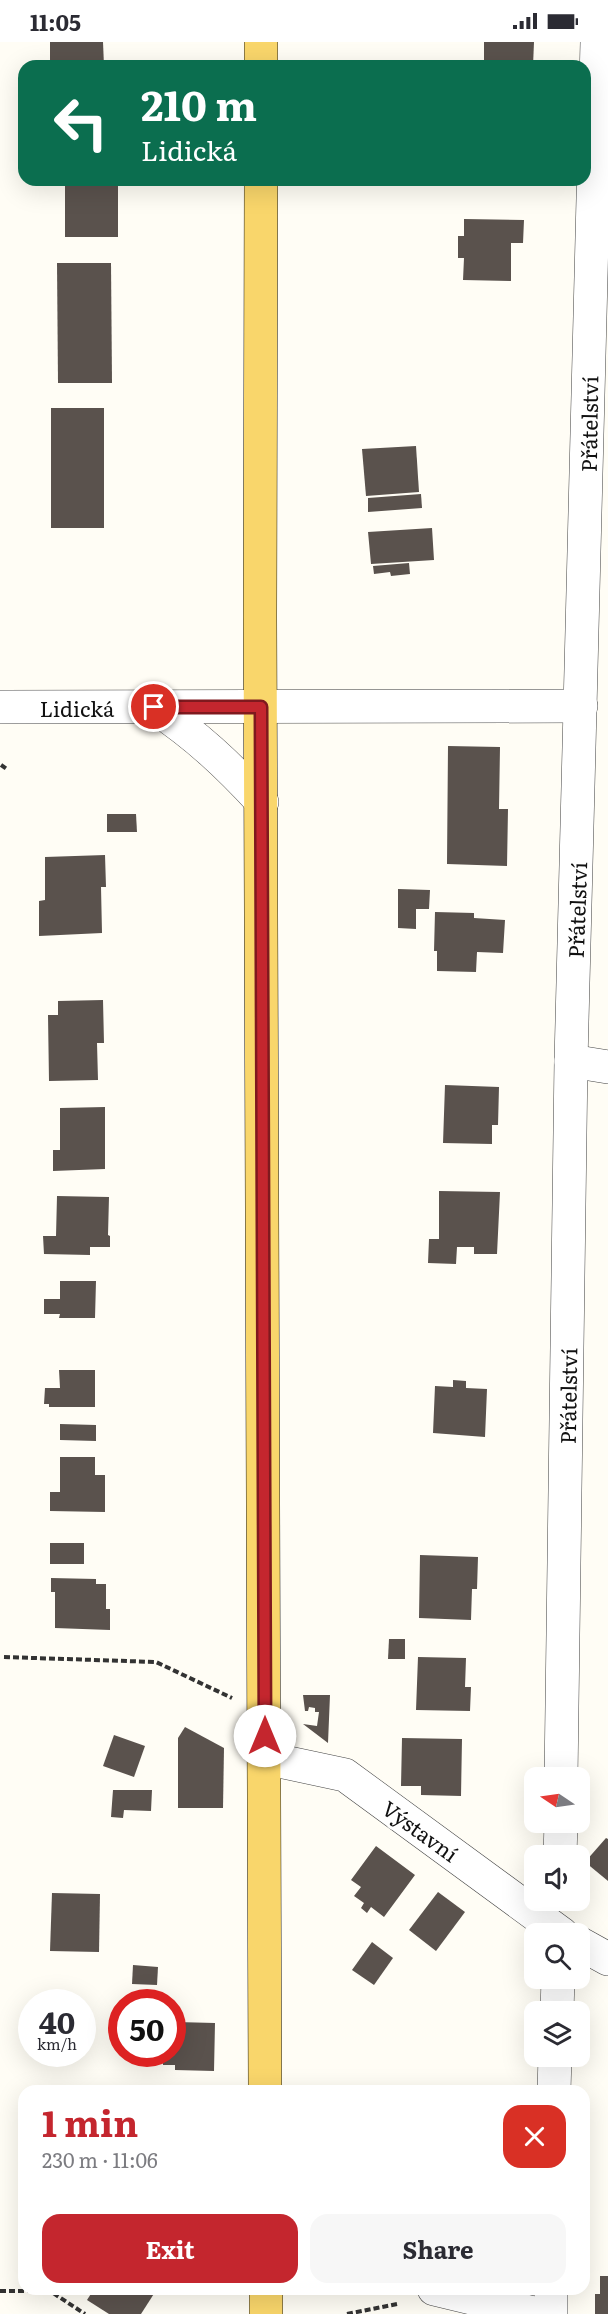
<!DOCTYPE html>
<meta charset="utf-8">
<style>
body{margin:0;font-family:Literata,serif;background:#f7f7f7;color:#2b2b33;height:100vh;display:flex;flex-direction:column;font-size:22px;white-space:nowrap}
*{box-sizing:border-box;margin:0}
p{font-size:20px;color:#7c7c81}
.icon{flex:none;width:33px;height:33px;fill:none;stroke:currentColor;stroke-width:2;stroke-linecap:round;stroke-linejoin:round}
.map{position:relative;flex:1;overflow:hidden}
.side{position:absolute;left:18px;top:2043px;width:572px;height:210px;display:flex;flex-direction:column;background:#fff;border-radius:18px;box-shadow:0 6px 24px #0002}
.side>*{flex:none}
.hud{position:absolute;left:18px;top:18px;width:573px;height:126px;border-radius:18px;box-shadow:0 6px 24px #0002;background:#0b6e4f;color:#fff;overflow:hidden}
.needle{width:39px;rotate:283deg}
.tools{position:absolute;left:524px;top:1725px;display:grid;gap:12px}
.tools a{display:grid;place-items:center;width:66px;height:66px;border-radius:12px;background:#fff;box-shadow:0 6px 24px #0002;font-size:30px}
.speed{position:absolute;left:18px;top:1947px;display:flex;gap:12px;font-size:30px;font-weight:700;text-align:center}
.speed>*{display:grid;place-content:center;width:78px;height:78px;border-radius:50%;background:#fff;box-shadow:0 6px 24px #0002;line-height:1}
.speed small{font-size:15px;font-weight:400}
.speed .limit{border:9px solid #d22;background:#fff;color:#111}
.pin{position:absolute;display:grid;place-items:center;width:51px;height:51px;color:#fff;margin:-26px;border:3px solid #fff;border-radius:50%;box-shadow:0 2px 6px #0007}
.me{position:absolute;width:66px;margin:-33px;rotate:0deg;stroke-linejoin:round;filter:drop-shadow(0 0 4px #0008)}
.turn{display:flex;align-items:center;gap:21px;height:126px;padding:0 24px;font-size:27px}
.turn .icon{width:78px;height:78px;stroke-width:2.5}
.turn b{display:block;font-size:42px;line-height:51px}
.round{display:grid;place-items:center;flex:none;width:63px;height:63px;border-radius:18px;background:#f7f7f7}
.headline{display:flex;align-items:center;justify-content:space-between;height:102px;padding:0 24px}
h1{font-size:36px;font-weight:700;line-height:45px;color:#c4262e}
.primary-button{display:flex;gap:12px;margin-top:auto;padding:12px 24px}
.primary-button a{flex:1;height:69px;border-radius:18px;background:#c4262e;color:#fff;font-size:24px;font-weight:700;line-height:69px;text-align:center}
.primary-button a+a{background:#f7f7f7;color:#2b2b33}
.status{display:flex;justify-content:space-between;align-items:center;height:42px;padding:0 30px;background:#fff;direction:ltr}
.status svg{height:16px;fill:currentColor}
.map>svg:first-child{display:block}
.building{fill:#5a524d}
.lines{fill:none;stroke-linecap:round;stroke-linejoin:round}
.minor-casing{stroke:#444;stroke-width:34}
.major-casing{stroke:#222;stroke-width:34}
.path{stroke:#333;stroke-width:4;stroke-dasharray:6 3;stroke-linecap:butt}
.minor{stroke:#fff;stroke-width:33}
.major{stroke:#f9d66b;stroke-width:33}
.route-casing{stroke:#7f191e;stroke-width:15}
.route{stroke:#c4262e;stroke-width:10}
.labels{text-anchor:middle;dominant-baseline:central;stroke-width:6;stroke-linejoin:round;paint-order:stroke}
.street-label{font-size:21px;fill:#111;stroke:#fff}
</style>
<div class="status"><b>11:05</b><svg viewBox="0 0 49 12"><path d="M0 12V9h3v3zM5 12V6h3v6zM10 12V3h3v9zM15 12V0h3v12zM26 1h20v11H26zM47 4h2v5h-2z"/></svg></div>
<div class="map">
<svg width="608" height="2272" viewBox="0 0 608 2272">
<rect width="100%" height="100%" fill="#fffdf5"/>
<g class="building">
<polygon points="50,0 103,0 104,24 50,24"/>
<polygon points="484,0 534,0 533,24 484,24"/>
<rect x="65" y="138" width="53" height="57"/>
<polygon points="472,138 531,138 531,144 472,142"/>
<polygon points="464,177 524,178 523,201 511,201 511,239 463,238 464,216 458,216 458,194 464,194"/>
<polygon points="57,221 111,221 112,341 58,341"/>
<rect x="51" y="366" width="53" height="120"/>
<polygon points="416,404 419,450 366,454 362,407"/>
<polygon points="421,452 422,466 368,470 368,456"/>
<polygon points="432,486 434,518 371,522 368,490"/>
<polygon points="409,521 410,532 391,534 390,530 374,532 373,524"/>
<polygon points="448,704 500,705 499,767 508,767 507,824 447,822"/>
<polygon points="107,772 136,772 137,790 107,790"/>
<polygon points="105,813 106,845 101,845 102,891 39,894 39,859 45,858 45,815"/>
<polygon points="398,847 430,848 429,867 416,867 416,887 398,886"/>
<polygon points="435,870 474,871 474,876 505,878 503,911 477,910 476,930 437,929 437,909 434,909"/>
<polygon points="103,958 104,1001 97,1001 98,1038 49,1039 48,973 58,973 58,959"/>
<polygon points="445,1043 499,1045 498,1083 492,1083 492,1102 443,1101"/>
<polygon points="105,1065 105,1127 53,1129 53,1108 60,1108 60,1066"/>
<polygon points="439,1149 500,1150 497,1212 474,1212 474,1205 457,1205 456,1222 428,1221 429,1197 439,1197"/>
<polygon points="57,1154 109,1155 108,1193 110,1194 110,1205 90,1205 90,1213 44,1212 43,1194 56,1194"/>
<polygon points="60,1239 96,1239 95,1276 59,1276 60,1272 44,1272 44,1257 60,1257"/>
<polygon points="59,1328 95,1328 95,1365 49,1365 49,1362 44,1362 45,1346 60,1346"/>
<polygon points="453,1338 466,1339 466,1346 487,1347 485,1395 433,1391 435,1344 453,1345"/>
<polygon points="60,1382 96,1383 96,1399 60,1398"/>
<polygon points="60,1415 95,1415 95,1433 105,1433 105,1470 50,1469 50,1450 60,1450"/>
<rect x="50" y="1501" width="34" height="21"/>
<polygon points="420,1513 478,1515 477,1547 472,1547 471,1578 419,1576"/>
<polygon points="51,1536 96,1537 96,1542 106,1542 106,1567 110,1567 110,1588 55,1586 55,1550 51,1550"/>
<polygon points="389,1597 405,1597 405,1617 388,1617"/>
<polygon points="418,1615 466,1616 465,1645 471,1645 470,1669 416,1668"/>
<polygon points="303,1653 330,1653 328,1701 303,1682 317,1684 319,1670 315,1670 315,1666 309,1665 308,1669 305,1669"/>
<polygon points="185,1685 224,1706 223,1766 178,1766 178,1696"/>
<polygon points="114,1693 145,1704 134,1735 103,1724"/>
<polygon points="402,1696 462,1697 461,1754 421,1753 421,1744 401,1744"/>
<polygon points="113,1748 152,1748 151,1769 124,1768 123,1776 111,1775"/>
<polygon points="606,1796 608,1797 608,1839 585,1820"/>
<polygon points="376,1804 415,1833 384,1875 371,1865 367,1871 361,1866 364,1861 354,1854 361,1845 351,1838"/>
<polygon points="438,1850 465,1870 436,1909 409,1888"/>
<polygon points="52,1851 100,1852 99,1910 50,1909"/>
<polygon points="372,1900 393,1916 374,1943 352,1928"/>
<polygon points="133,1923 158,1925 157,1943 132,1942"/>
<polygon points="176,1980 215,1981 214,2029 175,2028 175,2023 163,2023 163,2012 172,2012 172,1993 175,1994"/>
<polygon points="600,2234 608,2234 608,2272 595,2272 595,2252 600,2252"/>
<polygon points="94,2247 157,2247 141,2272 109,2272 87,2258"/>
</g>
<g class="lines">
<defs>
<g id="minor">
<polyline points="0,665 581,664"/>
<path d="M154 665C197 694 227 722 262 760"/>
<polyline points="571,1019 608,1025"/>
<polyline points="265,1716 345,1733 562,1892"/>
<polyline points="561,1736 571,1019 597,0"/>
<polyline points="560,1814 561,1780"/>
<polyline points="579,1901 608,1917"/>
<polyline points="557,1970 558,1936"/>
<polyline points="554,2049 555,2014"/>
<polyline points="434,2247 538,2272"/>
<polyline points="551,2272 551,2247"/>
</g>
<g id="major">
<polyline points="261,24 261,0"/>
<polyline points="261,138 260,575 265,2049"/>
<polyline points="266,2247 266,2272"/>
</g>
</defs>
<use href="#minor" class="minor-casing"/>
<use href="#major" class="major-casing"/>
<g class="path">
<polyline points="1,723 8,728"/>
<polyline points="4,1615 156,1620 232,1656"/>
<polyline points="0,2249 50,2249 85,2272"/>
<polyline points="347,2272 397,2262"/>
</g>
<use href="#minor" class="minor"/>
<use href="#major" class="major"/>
</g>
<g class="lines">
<defs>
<polyline id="route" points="154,665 261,665 265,1694"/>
</defs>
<use href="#route" class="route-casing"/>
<use href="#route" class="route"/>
</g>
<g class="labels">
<g class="street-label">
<text transform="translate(588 382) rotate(-89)">Přátelství</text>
<text x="77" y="665">Lidická</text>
<text transform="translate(576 868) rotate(-88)">Přátelství</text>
<text transform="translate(567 1354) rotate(-89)">Přátelství</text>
<text transform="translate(421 1788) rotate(36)">Výstavní</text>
</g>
</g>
</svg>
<div class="tools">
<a><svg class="needle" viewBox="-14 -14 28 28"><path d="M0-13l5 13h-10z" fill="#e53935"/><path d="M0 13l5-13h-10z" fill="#7c7c81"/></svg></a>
<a><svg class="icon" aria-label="sound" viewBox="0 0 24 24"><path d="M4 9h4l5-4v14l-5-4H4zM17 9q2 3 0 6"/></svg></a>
<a><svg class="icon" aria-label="search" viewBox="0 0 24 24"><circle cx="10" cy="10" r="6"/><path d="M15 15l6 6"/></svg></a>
<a><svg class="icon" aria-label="layers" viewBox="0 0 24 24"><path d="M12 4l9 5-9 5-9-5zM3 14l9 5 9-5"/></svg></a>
</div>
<div class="speed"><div>40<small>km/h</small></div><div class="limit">50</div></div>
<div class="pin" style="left:154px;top:665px;background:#d93025"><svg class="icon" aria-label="arrive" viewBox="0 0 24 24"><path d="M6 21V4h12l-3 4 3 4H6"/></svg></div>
<svg class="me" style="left:265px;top:1694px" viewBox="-20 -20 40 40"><circle r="19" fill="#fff"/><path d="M0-13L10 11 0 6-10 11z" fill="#c4262e"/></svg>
<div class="hud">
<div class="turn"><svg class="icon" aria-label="left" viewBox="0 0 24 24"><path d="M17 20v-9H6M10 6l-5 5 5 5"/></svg><div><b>210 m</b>Lidická</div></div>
</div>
<section class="side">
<div class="headline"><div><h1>1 min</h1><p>230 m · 11:06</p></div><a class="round" style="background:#d93025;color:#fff"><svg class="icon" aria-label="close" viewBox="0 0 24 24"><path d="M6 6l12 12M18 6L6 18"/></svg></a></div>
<div class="primary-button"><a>Exit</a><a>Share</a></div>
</section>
</div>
